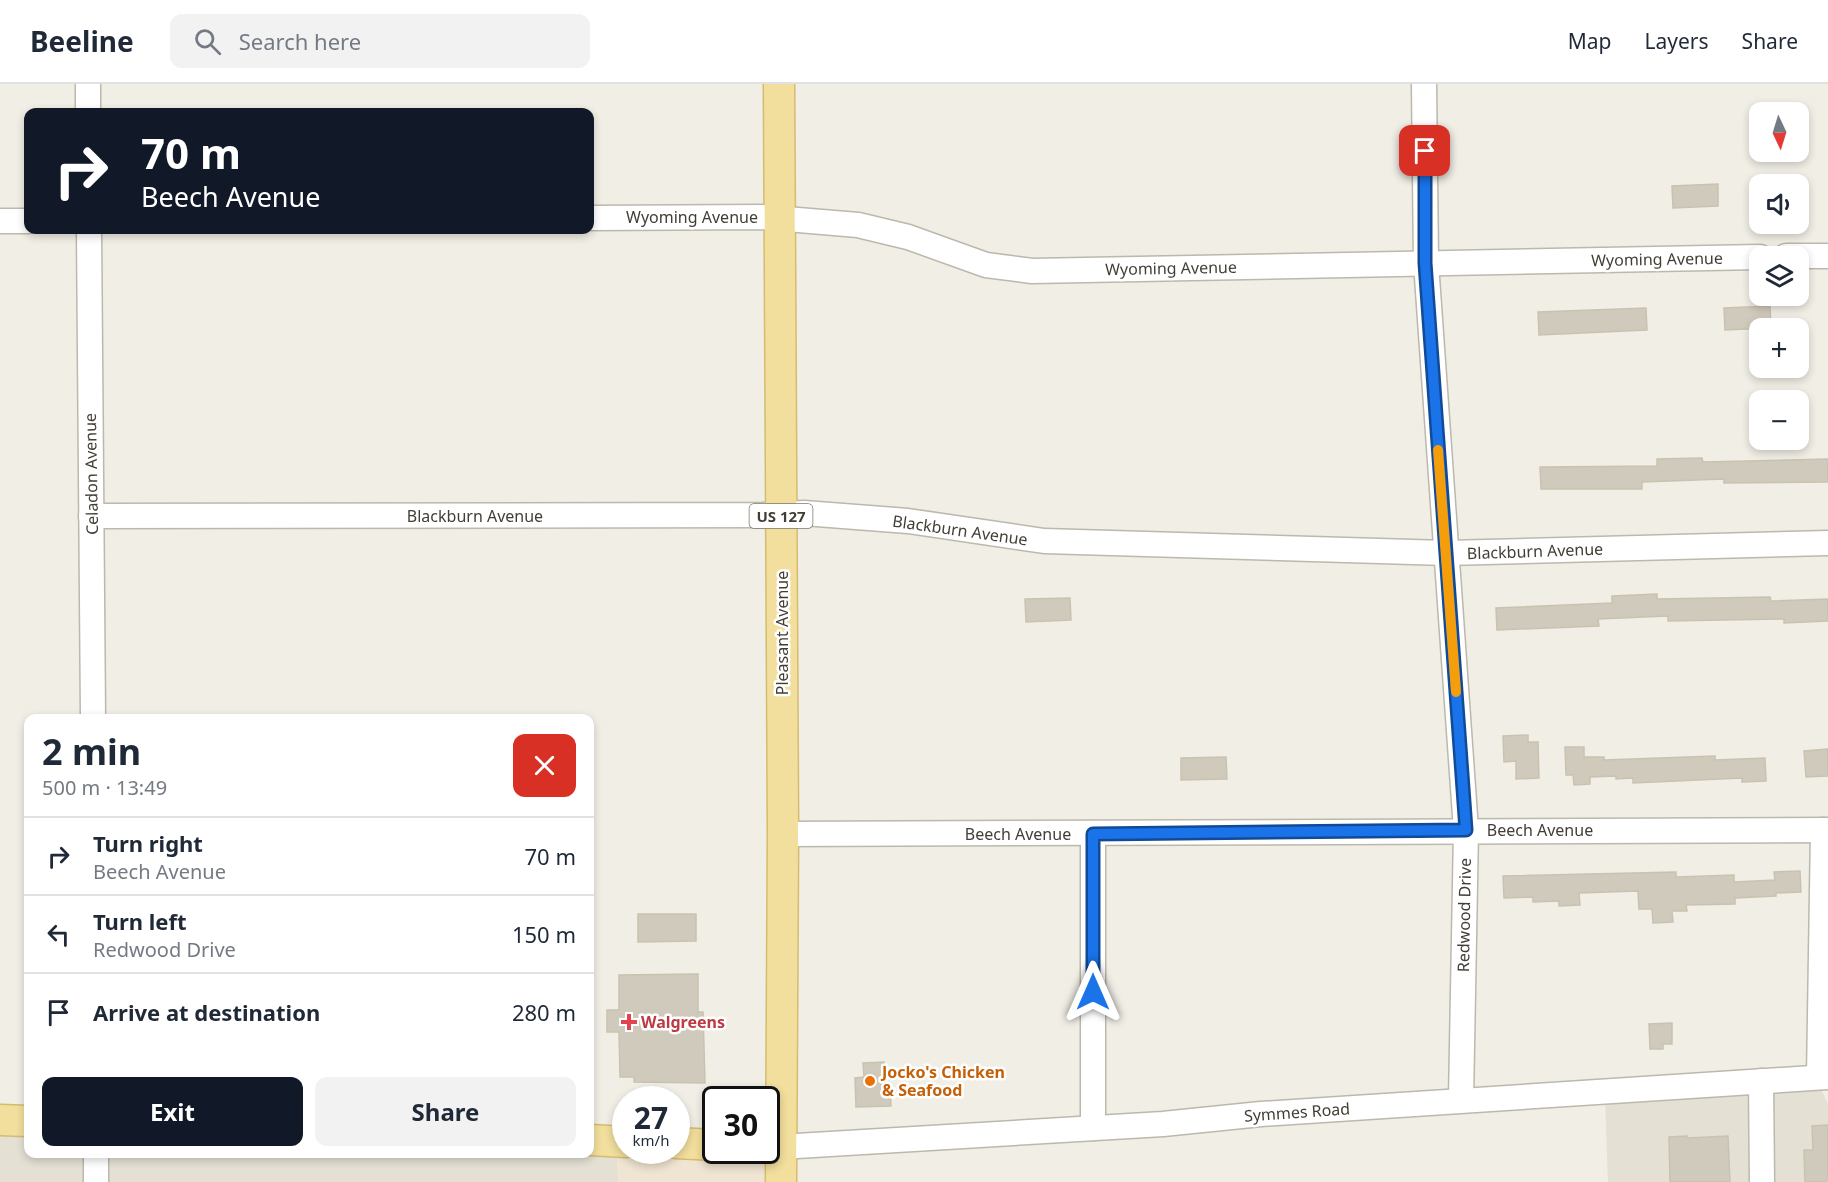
<!DOCTYPE html>
<meta charset="utf-8">
<style>
body{margin:0;font-family:"Noto Sans",sans-serif;background:#f2f2f3;color:#1f2937;height:100vh;display:flex;flex-direction:column;font-size:22px;white-space:nowrap}
*{box-sizing:border-box;margin:0}
p{font-size:20px;color:#747a83}
.icon{flex:none;width:33px;height:33px;fill:none;stroke:currentColor;stroke-width:2;stroke-linecap:round;stroke-linejoin:round}
.map{position:relative;flex:1;overflow:hidden}
.panel{position:absolute;left:24px;top:630px;width:570px;height:444px;display:flex;flex-direction:column;background:#fff;border-radius:12px;box-shadow:0 3px 9px #0003}
.panel>*{flex:none}
.guide{position:absolute;left:24px;top:24px;width:570px;height:126px;border-radius:12px;box-shadow:0 3px 9px #0003;background:#111827;color:#fff;overflow:hidden}
.needle{width:39px;rotate:176deg}
.fabs{position:absolute;left:1749px;top:18px;display:grid;gap:12px}
.fabs a{display:grid;place-items:center;width:60px;height:60px;border-radius:12px;background:#fff;box-shadow:0 3px 9px #0003;font-size:30px}
.speed{position:absolute;left:612px;top:1002px;display:flex;gap:12px;font-size:30px;font-weight:700;text-align:center}
.speed>*{display:grid;place-content:center;width:78px;height:78px;border-radius:50%;background:#fff;box-shadow:0 3px 9px #0003;line-height:1}
.speed small{font-size:15px;font-weight:400}
.speed .limit{border:3px solid #111;border-radius:9px;background:#fff;color:#111}
.pin{position:absolute;display:grid;place-items:center;width:51px;height:51px;color:#fff;margin:-26px;border-radius:12px;box-shadow:0 3px 9px #0006}
.me{position:absolute;width:66px;margin:-33px;rotate:0deg;stroke-linejoin:round;filter:drop-shadow(0 0 4px #0008)}
.turn{display:flex;align-items:center;gap:21px;height:126px;padding:0 18px;font-size:27px}
.turn .icon{width:78px;height:78px;stroke-width:2.5}
.turn b{display:block;font-size:42px;line-height:51px}
.round{display:grid;place-items:center;flex:none;width:63px;height:63px;border-radius:12px;background:#f2f2f3}
.summary{display:flex;align-items:center;justify-content:space-between;height:102px;padding:0 18px}
h1{font-size:36px;font-weight:700;line-height:45px}
.cta{display:flex;gap:12px;margin-top:auto;padding:12px 18px}
.cta a{flex:1;height:69px;border-radius:12px;background:#111827;color:#fff;font-size:24px;font-weight:700;line-height:69px;text-align:center}
.cta a+a{background:#f2f2f3;color:#1f2937}
ul{padding:0;list-style:none}
li{display:flex;align-items:center;gap:18px;height:78px;padding:0 18px;border-top:2px solid #e0e1e3}
li div{flex:1}
li b{display:block;font-size:22px}
li em{font-style:normal}
header{display:flex;align-items:center;gap:36px;box-sizing:border-box;height:84px;padding:0 30px;background:#fff;border-bottom:2px solid #e0e1e3}
header strong{font-size:28px}
nav{display:flex;gap:33px;margin-inline-start:auto;font-size:21px}
.search{width:420px;height:54px;background:#f2f2f3;display:flex;align-items:center;gap:15px;box-sizing:border-box;padding:0 21px;border-radius:12px;color:#747a83;font-size:22px}
.map>svg:first-child{display:block}
.residential{fill:#e4e0d4}
.commercial{fill:#f0e5d2}
.building{fill:#d0cabc;stroke:#cac2b0;stroke-width:1.5}
.lines{fill:none;stroke-linecap:round;stroke-linejoin:round}
.minor-casing{stroke:#bdb8ac;stroke-width:27}
.major-casing{stroke:#d5bc6f;stroke-width:33}
.minor{stroke:#fff;stroke-width:24}
.major{stroke:#f2df9d;stroke-width:30}
.route-casing{stroke:#114b97;stroke-width:15}
.route{stroke:#1a73e8;stroke-width:10}
.slow{stroke:#f59e0b;stroke-width:10}
.health-dot{fill:#e0444e;stroke:#fff;stroke-width:2}
.food-dot{fill:#e8710a;stroke:#fff;stroke-width:2}
.labels{text-anchor:middle;dominant-baseline:central;stroke-width:5;stroke-linejoin:round;paint-order:stroke}
.shield{fill:#fff;stroke:#7b7872;stroke-width:1.5}
.shield-label{font-size:15px;font-weight:bold;fill:#423e35}
.street-label{font-size:16px;fill:#423e35;stroke:#fff}
.health-label{font-size:16px;font-weight:bold;fill:#be3a42;stroke:#fff;text-anchor:start}
.food-label{font-size:16px;font-weight:bold;fill:#c56008;stroke:#fff;text-anchor:start}
</style>
<header>
<strong>Beeline</strong>
<div class="search"><svg class="icon" aria-label="search" viewBox="0 0 24 24"><circle cx="10" cy="10" r="6"/><path d="M15 15l6 6"/></svg>Search here</div>
<nav><a>Map</a><a>Layers</a><a>Share</a></nav>
</header>
<div class="map">
<svg width="1828" height="1098" viewBox="0 0 1828 1098">
<rect width="100%" height="100%" fill="#f0eee5"/>
<g class="residential">
<polygon points="1821,1005 1828,1020 1828,1098 1608,1098 1605,1014"/>
<polygon points="0,1036 28,1037 28,1070 590,1070 617,1057 618,1098 0,1098"/>
</g>
<polygon class="commercial" points="617,1057 626,1066 766,1066 781,1098 618,1098"/>
<g class="building">
<polygon points="1718,100 1718,122 1673,124 1672,102"/>
<polygon points="1770,222 1771,244 1725,246 1724,224"/>
<polygon points="1646,224 1647,246 1539,251 1538,228"/>
<polygon points="1702,374 1703,378 1828,375 1828,398 1724,399 1724,395 1642,398 1642,405 1541,405 1540,383 1657,382 1657,375"/>
<polygon points="1657,510 1657,515 1770,513 1771,517 1828,515 1828,537 1784,539 1784,535 1668,537 1668,532 1598,535 1599,542 1497,546 1496,524 1612,519 1612,512"/>
<polygon points="1070,514 1071,536 1026,538 1025,515"/>
<polygon points="1528,651 1528,658 1538,658 1539,694 1516,695 1516,677 1504,678 1503,652"/>
<polygon points="1565,663 1584,663 1584,673 1604,673 1604,676 1715,672 1715,676 1765,674 1766,697 1742,698 1742,694 1633,699 1633,694 1616,695 1616,692 1590,693 1590,700 1574,701 1573,691 1566,691"/>
<polygon points="1828,665 1828,692 1806,693 1804,667"/>
<polygon points="1226,673 1227,695 1181,696 1181,674"/>
<polygon points="1800,787 1801,808 1776,809 1776,812 1735,814 1735,820 1686,821 1687,827 1672,827 1673,838 1653,839 1652,825 1639,825 1638,807 1579,809 1580,821 1559,822 1559,817 1533,818 1533,813 1504,814 1503,792 1676,788 1676,793 1734,791 1734,798 1775,796 1774,788"/>
<polygon points="638,830 696,830 696,857 638,858"/>
<polygon points="698,890 698,928 703,928 705,999 634,998 634,993 620,993 619,948 607,948 607,926 619,926 619,891"/>
<polygon points="1672,939 1672,960 1663,960 1663,965 1650,965 1649,940"/>
<polygon points="884,978 885,1001 890,1001 891,1022 856,1023 855,994 864,993 863,979"/>
<polygon points="1828,1041 1828,1096 1825,1098 1805,1098 1804,1066 1813,1066 1812,1042"/>
<polygon points="1687,1052 1687,1054 1728,1052 1730,1098 1670,1098 1669,1053"/>
</g>
<g class="lines">
<defs>
<g id="minor">
<polyline points="88,0 88,28"/>
<polyline points="1424,0 1426,179 1466,746 1461,1016"/>
<polyline points="590,134 762,133 858,141 908,153 986,181 1032,187 1760,173"/>
<polyline points="0,137 28,137"/>
<polyline points="89,146 93,634"/>
<polyline points="1786,172 1828,172"/>
<polyline points="91,432 762,431 804,429 908,437 1044,457 1446,469 1828,459"/>
<polyline points="783,750 1828,746"/>
<polyline points="1093,750 1093,1044"/>
<polyline points="1819,993 1823,746"/>
<polyline points="1761,997 1762,1098"/>
<polyline points="780,1063 1163,1040 1261,1030 1828,993"/>
<polyline points="96,1098 96,1070"/>
</g>
<g id="major">
<polyline points="779,0 783,750 781,1098"/>
<polyline points="0,1036 28,1037"/>
<polyline points="590,1056 626,1058"/>
<polyline points="676,1059 716,1061"/>
</g>
</defs>
<use href="#minor" class="minor-casing"/>
<use href="#major" class="major-casing"/>
<use href="#minor" class="minor"/>
<use href="#major" class="major"/>
</g>
<g class="lines">
<defs>
<polyline id="route" points="1093,908 1093,750 1466,746 1425,179 1425,67"/>
</defs>
<use href="#route" class="route-casing"/>
<use href="#route" class="route"/>
<polyline class="slow" points="1438,366 1456,608"/>
</g>
<path class="health-dot" d="M626 929h6v6h6v6h-6v6h-6v-6h-6v-6h6z"/>
<circle class="food-dot" cx="870" cy="997" r="6"/>
<g class="labels">
<rect class="shield" x="749.5" y="420" width="63" height="24" rx="4.5"/>
<g class="shield-label">
<text x="781" y="432">US 127</text>
</g>
<g class="street-label">
<text x="692" y="133">Wyoming Avenue</text>
<text transform="translate(1657 175) rotate(-1)">Wyoming Avenue</text>
<text transform="translate(1171 184) rotate(-1)">Wyoming Avenue</text>
<text transform="translate(91 390) rotate(-91)">Celadon Avenue</text>
<text x="475" y="432">Blackburn Avenue</text>
<text transform="translate(960 446) rotate(8)">Blackburn Avenue</text>
<text transform="translate(1535 467) rotate(-2)">Blackburn Avenue</text>
<text transform="translate(782 549) rotate(-90)">Pleasant Avenue</text>
<text x="1540" y="746">Beech Avenue</text>
<text x="1018" y="750">Beech Avenue</text>
<text transform="translate(1464 831) rotate(-89)">Redwood Drive</text>
<text transform="translate(1297 1028) rotate(-4)">Symmes Road</text>
</g>
<g class="health-label">
<text x="641" y="938">Walgreens</text>
</g>
<g class="food-label">
<text x="882" y="988">Jocko's Chicken<tspan x="882" dy="18">&amp; Seafood</tspan></text>
</g>
</g>
</svg>
<div class="fabs">
<a><svg class="needle" viewBox="-14 -14 28 28"><path d="M0-13l5 13h-10z" fill="#e53935"/><path d="M0 13l5-13h-10z" fill="#747a83"/></svg></a>
<a><svg class="icon" aria-label="sound" viewBox="0 0 24 24"><path d="M4 9h4l5-4v14l-5-4H4zM17 9q2 3 0 6"/></svg></a>
<a><svg class="icon" aria-label="layers" viewBox="0 0 24 24"><path d="M12 4l9 5-9 5-9-5zM3 14l9 5 9-5"/></svg></a>
<a>+</a>
<a>−</a>
</div>
<div class="speed"><div>27<small>km/h</small></div><div class="limit">30</div></div>
<div class="pin" style="left:1425px;top:67px;background:#d93025"><svg class="icon" aria-label="arrive" viewBox="0 0 24 24"><path d="M6 21V4h12l-3 4 3 4H6"/></svg></div>
<svg class="me" style="left:1093px;top:908px" viewBox="-20 -20 40 40"><path d="M0-17L14 15 0 8-14 15z" fill="#1a73e8" stroke="#fff" stroke-width="4"/></svg>
<div class="guide">
<div class="turn"><svg class="icon" aria-label="right" viewBox="0 0 24 24"><path d="M7 20v-9h11M14 6l5 5-5 5"/></svg><div><b>70 m</b>Beech Avenue</div></div>
</div>
<section class="panel">
<div class="summary"><div><h1>2 min</h1><p>500 m · 13:49</p></div><a class="round" style="background:#d93025;color:#fff"><svg class="icon" aria-label="close" viewBox="0 0 24 24"><path d="M6 6l12 12M18 6L6 18"/></svg></a></div>
<ul>
<li><svg class="icon" aria-label="right" viewBox="0 0 24 24"><path d="M7 20v-9h11M14 6l5 5-5 5"/></svg><div><b>Turn right</b><p>Beech Avenue</p></div><em>70 m</em></li>
<li><svg class="icon" aria-label="left" viewBox="0 0 24 24"><path d="M17 20v-9H6M10 6l-5 5 5 5"/></svg><div><b>Turn left</b><p>Redwood Drive</p></div><em>150 m</em></li>
<li><svg class="icon" aria-label="arrive" viewBox="0 0 24 24"><path d="M6 21V4h12l-3 4 3 4H6"/></svg><div><b>Arrive at destination</b></div><em>280 m</em></li>
</ul>
<div class="cta"><a>Exit</a><a>Share</a></div>
</section>
</div>
